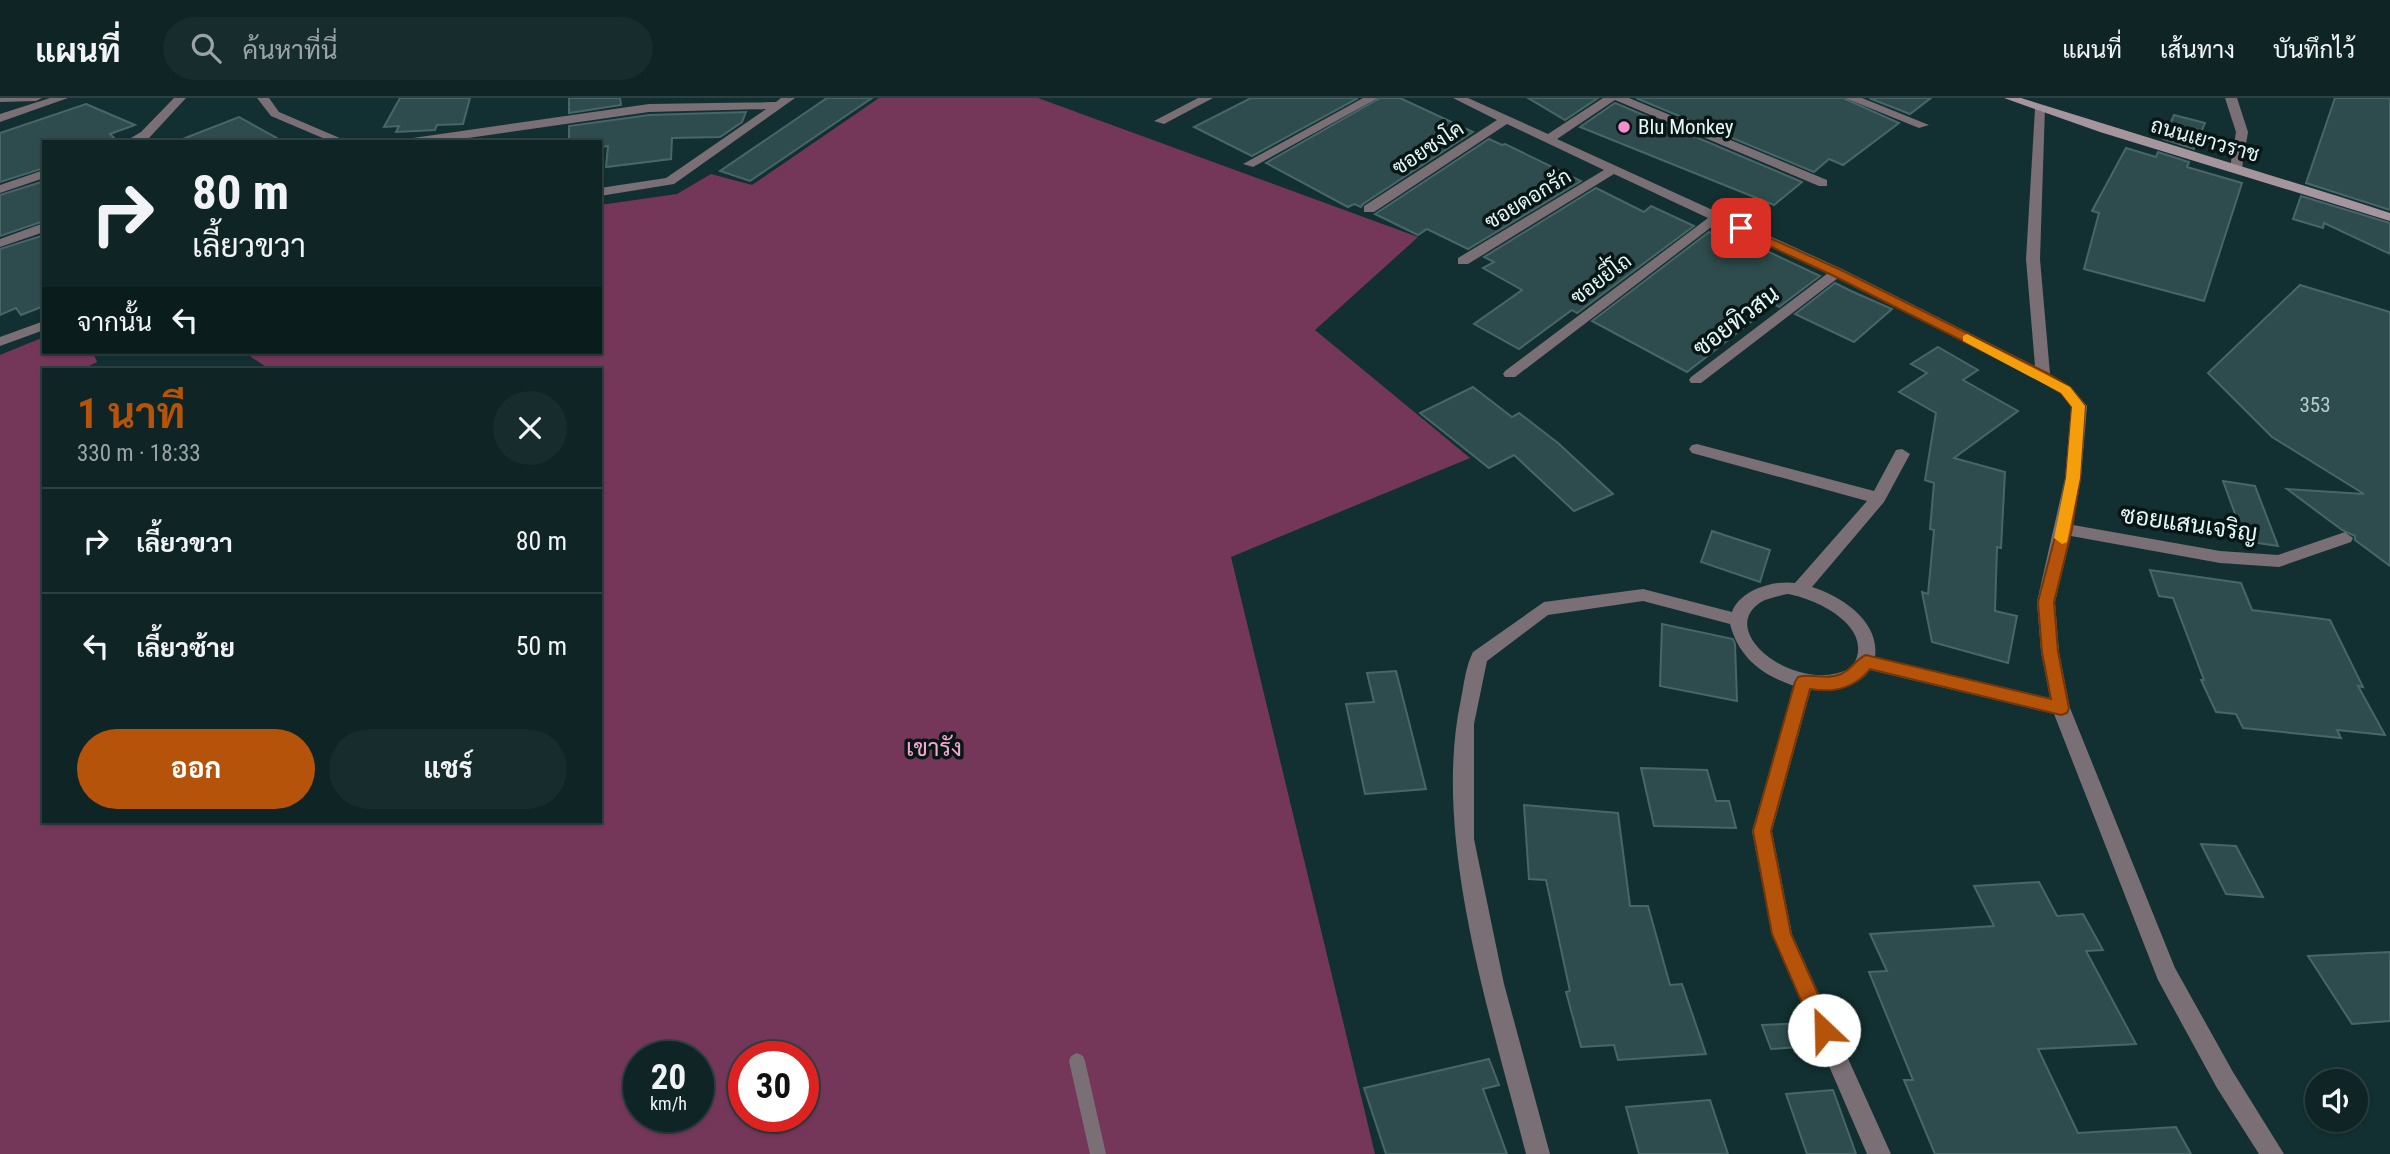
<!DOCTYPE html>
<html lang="th">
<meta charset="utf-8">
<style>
body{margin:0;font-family:"Roboto Condensed",Sarabun,sans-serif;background:#172c2d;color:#f1f3f6;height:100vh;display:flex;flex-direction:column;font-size:26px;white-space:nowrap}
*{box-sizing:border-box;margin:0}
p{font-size:23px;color:#9ba4a7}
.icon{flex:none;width:38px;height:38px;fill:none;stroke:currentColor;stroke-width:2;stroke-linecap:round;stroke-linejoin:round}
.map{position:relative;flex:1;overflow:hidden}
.side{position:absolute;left:42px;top:270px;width:560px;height:455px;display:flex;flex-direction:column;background:#0e2425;border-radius:0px;box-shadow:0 2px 5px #0004,0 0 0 2px #2e4142}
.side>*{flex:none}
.hud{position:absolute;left:42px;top:42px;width:560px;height:214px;border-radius:0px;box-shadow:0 2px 5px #0004,0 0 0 2px #2e4142;background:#0e2425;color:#f1f3f6;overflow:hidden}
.buttons{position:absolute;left:2305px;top:971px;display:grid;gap:14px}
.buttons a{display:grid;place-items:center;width:63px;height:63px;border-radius:50%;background:#0e2425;box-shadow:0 2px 5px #0004,0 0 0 2px #2e4142;font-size:35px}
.speed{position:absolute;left:623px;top:943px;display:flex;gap:14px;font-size:35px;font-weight:700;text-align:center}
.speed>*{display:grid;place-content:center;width:91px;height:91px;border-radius:50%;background:#0e2425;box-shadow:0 2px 5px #0004,0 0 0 2px #2e4142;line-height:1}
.speed small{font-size:18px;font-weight:400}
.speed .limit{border:10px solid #d22;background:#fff;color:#111}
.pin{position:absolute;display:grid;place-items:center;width:60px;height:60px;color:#fff;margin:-30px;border-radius:14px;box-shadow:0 4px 10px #0006}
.me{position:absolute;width:77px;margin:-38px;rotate:336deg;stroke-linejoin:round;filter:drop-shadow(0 0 5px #0008)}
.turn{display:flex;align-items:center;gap:24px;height:147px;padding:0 35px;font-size:32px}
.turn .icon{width:91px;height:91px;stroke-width:2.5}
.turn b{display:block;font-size:49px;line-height:60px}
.then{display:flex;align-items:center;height:66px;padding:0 35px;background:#0003;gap:14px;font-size:26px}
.round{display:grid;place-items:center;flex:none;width:74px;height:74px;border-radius:37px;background:#172c2d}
.headline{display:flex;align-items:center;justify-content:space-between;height:119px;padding:0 35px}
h1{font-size:42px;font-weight:700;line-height:52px;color:#b45309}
.button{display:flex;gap:14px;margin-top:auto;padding:14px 35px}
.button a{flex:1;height:80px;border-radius:42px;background:#b45309;color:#fff;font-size:28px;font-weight:700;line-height:80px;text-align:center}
.button a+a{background:#172c2d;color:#f1f3f6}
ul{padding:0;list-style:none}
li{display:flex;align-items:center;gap:21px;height:105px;padding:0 35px;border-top:2px solid #2e4142}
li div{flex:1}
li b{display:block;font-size:26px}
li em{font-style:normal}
header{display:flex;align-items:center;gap:42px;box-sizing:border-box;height:98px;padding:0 35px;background:#0e2425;border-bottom:2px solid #2e4142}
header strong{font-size:33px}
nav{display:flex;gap:38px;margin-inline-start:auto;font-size:24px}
.search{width:490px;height:63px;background:#172c2d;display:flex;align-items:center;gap:18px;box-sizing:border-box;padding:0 24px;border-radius:38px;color:#9ba4a7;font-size:26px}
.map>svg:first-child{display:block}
.forest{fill:#74375a;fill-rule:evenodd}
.building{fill:#2e4c4d;stroke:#486667;stroke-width:2}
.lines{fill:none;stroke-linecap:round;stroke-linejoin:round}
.service{fill:#7a6f74;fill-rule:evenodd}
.minor{fill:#7a6f74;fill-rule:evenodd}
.secondary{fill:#a7959e;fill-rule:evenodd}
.route{fill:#b45309;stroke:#753606;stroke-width:2}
.slow{fill:#f59e0b}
.poi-dot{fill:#f98fca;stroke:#091616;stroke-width:2.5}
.labels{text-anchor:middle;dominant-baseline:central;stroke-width:7;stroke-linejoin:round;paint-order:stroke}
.far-poi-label{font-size:21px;fill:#e6f7f7;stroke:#091616;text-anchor:start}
.far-street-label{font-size:21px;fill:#e6f7f7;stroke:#091616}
.number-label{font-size:21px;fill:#b8cccc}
.street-label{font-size:24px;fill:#e6f7f7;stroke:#091616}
.park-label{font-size:24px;fill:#f5a9d1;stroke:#091616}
</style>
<header>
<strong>แผนที่</strong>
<div class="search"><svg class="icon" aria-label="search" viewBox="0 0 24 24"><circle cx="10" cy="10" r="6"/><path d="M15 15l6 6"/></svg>ค้นหาที่นี่</div>
<nav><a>แผนที่</a><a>เส้นทาง</a><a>บันทึกไว้</a></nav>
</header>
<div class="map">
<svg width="2390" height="1056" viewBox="0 0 2390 1056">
<rect width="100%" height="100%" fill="#123031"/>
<path class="forest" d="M879 0H1038L1418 139 1315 232 1470 360 1231 459 1375 1056H0V257L44 239V254H93L97 264 83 271H44V291L41 293 44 296V723H600V271H269L247 256 254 254H600V107L677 96 711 76 752 87ZM639 959H698V1018H639ZM744 959H803V1018H744Z"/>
<g class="building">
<polygon points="400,0 470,0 463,26 437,27 435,32 396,34 399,28 384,29"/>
<polygon points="569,0 620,0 621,7 569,15"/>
<polygon points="827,0 872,0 750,83 720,73"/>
<polygon points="1251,0 1358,0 1252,58 1194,29"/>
<polygon points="1380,0 1400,0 1473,34 1363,106 1361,109 1354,106 1348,109 1266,65"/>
<polygon points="1528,0 1598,0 1565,22"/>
<polygon points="1636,0 1843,0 1899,25 1843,67 1829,61 1814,74"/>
<polygon points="1869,0 1931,0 1910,16"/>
<polygon points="2335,0 2390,0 2390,112 2306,85"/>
<polygon points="1615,5 1802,84 1774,107 1580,29"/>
<polygon points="86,6 135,27 110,36 118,44 44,44 44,70 0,84 0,35"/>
<polygon points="746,14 742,24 720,39 672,40 671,61 606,69 608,48 600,49 600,44 569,44 569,28 649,17"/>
<polygon points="2174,17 2205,25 2194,51 2163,41"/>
<polygon points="239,19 284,44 180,44 180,42"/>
<polygon points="1489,41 1502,47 1505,46 1581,83 1468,151 1427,131 1418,137 1375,116"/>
<polygon points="2126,50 2156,59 2158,54 2189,64 2187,69 2242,85 2204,203 2084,171 2099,115 2092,113"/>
<polygon points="44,83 44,123 0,138 0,97"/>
<polygon points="1596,90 1644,114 1651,108 1694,128 1577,215 1572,212 1519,251 1474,226 1522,192 1483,170 1494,164 1484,159"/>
<polygon points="2301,98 2390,125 2390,156 2324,125 2323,130 2293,121"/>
<polygon points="1709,134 1729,144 1737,139 1820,178 1779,209 1774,206 1687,274 1592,223"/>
<polygon points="44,137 44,208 21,217 16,210 0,217 0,151"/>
<polygon points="1835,185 1851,193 1892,211 1854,244 1795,216"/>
<polygon points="2300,187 2390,214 2390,468 2355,442 2355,438 2342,432 2287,391 2364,396 2272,339 2208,275"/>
<polygon points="1938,249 1978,272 1963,282 2018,313 1954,360 2005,374 2001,450 1997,449 1995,513 2017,518 2008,565 1932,544 1922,494 1928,496 1934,432 1930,431 1934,385 1925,382 1936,315 1899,294 1927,275 1911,266"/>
<polygon points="1473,289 1512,319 1519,315 1558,345 1613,396 1574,413 1514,357 1489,370 1420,315"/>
<polygon points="2223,383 2255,388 2278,448 2245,443"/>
<polygon points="1712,433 1770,452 1760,484 1701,464"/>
<polygon points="2150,472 2241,485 2252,512 2330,522 2363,589 2358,588 2385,637 2337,632 2341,640 2243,630 2236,616 2216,614 2201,582 2204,582 2173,500 2159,498"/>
<polygon points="1662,526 1733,541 1735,546 1737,603 1660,588"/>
<polygon points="1396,573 1426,691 1365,696 1346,606 1374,604 1367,575"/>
<polygon points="1641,670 1707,672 1716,703 1729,703 1736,730 1654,728"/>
<polygon points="1524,707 1618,715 1630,808 1648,808 1670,887 1682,886 1706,956 1618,962 1614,947 1581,949 1566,894 1570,893 1546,782 1529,781"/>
<polygon points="2201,746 2236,748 2263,799 2226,796"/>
<polygon points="2039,784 2057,818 2083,816 2103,852 2086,853 2136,946 2038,951 2078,1035 2176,1029 2191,1056 1935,1056 1904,982 1913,982 1869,874 1887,873 1870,836 1994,828 1974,788"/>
<polygon points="2390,854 2390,923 2352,926 2308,858"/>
<polygon points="1808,925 1816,948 1771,951 1762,927"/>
<polygon points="1489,961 1499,987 1483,991 1507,1056 1386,1056 1364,990"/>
<polygon points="1833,992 1856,1056 1807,1056 1786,996"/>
<polygon points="1710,1002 1728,1056 1639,1056 1626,1009"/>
</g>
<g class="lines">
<polygon class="service" points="1077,955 1083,958 1085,963 1106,1056 1090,1056 1069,963 1071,958"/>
<g class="minor">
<polygon points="0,0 42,0 36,3 0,4"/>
<polygon points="50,0 68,0 0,24 0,16"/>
<polygon points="174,0 186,0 149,40 140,44 124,44 141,34"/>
<polygon points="257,0 269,0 279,14 349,44 332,44 271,18"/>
<polygon points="781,0 795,0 674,86 600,98 600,90 666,80 766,11 649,14 440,44 407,44 413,40 649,6 776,4"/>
<polygon points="1198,0 1213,0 1164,26 1154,23"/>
<polygon points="1363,0 1378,0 1253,69 1243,66"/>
<path d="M1453 0H1468L1548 36 1603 0H1629L1827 82V88H1819L1615 2 1557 41 1842 171 2035 268 2026 161 2035 11 2045 9 2040 161 2050 276 2071 289 2087 308 2081 380 2073 427 2220 453 2278 457 2345 434 2353 440 2351 444 2279 469 2220 465 2071 438 2055 504 2059 554 2070 610 2175 870 2233 974 2284 1056H2259L2217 990 2158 882 2054 616 1870 572C1857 591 1832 592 1811 591L1772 733 1792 836 1891 1056H1867L1772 836 1752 733 1794 588C1762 577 1739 560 1730 526L1643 503 1548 517 1487 563 1474 626V741L1504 886 1550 1056H1526C1491 919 1431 740 1461 601 1464 586 1466 567 1473 554L1544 504 1643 491 1732 514C1740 492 1774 482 1795 485L1867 403 1692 355 1689 351 1692 347 1697 346 1874 393 1896 352 1902 351 1910 356 1884 404 1812 489C1841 498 1880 523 1875 559L2050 600 2041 554 2037 504 2065 380 2071 309 2061 295 2038 281 1838 180 1701 285H1691L1689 282 1691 279 1828 175 1718 124 1515 279H1505L1503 276 1505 273 1708 120 1614 76 1468 166H1458V160L1604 72 1507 26 1374 114H1364V108L1497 22ZM1787 496C1816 500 1878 530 1852 569 1802 600 1713 535 1761 504 1768 500 1779 498 1787 496Z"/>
<polygon points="1845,0 1862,0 1929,27 1919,30"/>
<polygon points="2225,0 2237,0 2248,34 2242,70 2236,74 2230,70 2236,34"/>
<polygon points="44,72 44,80 0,95 0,87"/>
<polygon points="44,125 44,134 0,149 0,141"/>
<polygon points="44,223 44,232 0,248 0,239"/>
</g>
<polygon class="secondary" points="2004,0 2021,0 2347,101 2390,115 2390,123 2100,34"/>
</g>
<path class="route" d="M1741 127 1841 172 2047 275 2070 289 2085 308 2080 380 2072 431 2054 504 2058 554 2069 610 2067 615 2061 617 1870 571C1855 590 1833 595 1810 591L1771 733 1791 836 1834 932 1831 939 1824 942 1817 939 1772 836 1753 733 1795 584 1798 579C1811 575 1825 582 1838 577 1851 574 1855 561 1866 557L2051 601 2042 554 2038 504 2057 431 2066 380 2072 309 2061 295 2038 281 1832 177 1737 133 1735 130Z"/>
<polygon class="slow" points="1967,236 2070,289 2085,308 2080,380 2067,444 2062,446 2054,440 2066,380 2072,309 2061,295 1963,243 1963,238"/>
<circle class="poi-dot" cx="1624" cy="29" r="7"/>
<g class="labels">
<g class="far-poi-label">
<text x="1638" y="29">Blu Monkey</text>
</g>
<g class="far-street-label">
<text transform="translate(2205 42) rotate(16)">ถนนเยาวราช</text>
<text transform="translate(1428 50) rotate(-33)">ซอยชงโค</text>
<text transform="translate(1528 101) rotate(-31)">ซอยดอกรัก</text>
<text transform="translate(1601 181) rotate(-37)">ซอยยี่โถ</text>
</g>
<g class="number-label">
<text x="2315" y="307">353</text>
</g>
<g class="street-label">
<text transform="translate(1736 223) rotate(-37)">ซอยทิวสน</text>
<text transform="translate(2189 426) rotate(8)">ซอยแสนเจริญ</text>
</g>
<g class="park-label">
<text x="934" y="650">เขารัง</text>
</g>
</g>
</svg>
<div class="buttons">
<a><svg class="icon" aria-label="sound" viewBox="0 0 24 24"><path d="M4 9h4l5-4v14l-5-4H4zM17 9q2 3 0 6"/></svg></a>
</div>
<div class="speed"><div>20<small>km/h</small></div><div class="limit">30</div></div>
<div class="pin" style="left:1741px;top:130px;background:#d93025"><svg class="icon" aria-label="arrive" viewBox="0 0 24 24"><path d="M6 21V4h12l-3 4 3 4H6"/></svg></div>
<svg class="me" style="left:1824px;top:932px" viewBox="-20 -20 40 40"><circle r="19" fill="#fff"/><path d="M0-13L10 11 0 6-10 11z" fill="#b45309"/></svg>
<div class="hud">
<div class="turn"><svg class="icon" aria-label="right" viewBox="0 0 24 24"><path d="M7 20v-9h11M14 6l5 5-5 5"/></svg><div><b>80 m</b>เลี้ยวขวา</div></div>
<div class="then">จากนั้น<svg class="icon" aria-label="left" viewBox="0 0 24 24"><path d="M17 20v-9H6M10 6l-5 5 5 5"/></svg></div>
</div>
<section class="side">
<div class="headline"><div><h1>1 นาที</h1><p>330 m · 18:33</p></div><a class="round"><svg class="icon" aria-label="close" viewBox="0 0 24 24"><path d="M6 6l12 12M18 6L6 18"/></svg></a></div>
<ul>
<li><svg class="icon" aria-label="right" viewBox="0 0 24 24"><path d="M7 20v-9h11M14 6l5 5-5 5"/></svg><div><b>เลี้ยวขวา</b></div><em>80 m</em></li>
<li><svg class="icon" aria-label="left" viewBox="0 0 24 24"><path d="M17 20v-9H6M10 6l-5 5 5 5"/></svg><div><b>เลี้ยวซ้าย</b></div><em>50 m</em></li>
</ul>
<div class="button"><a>ออก</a><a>แชร์</a></div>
</section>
</div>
